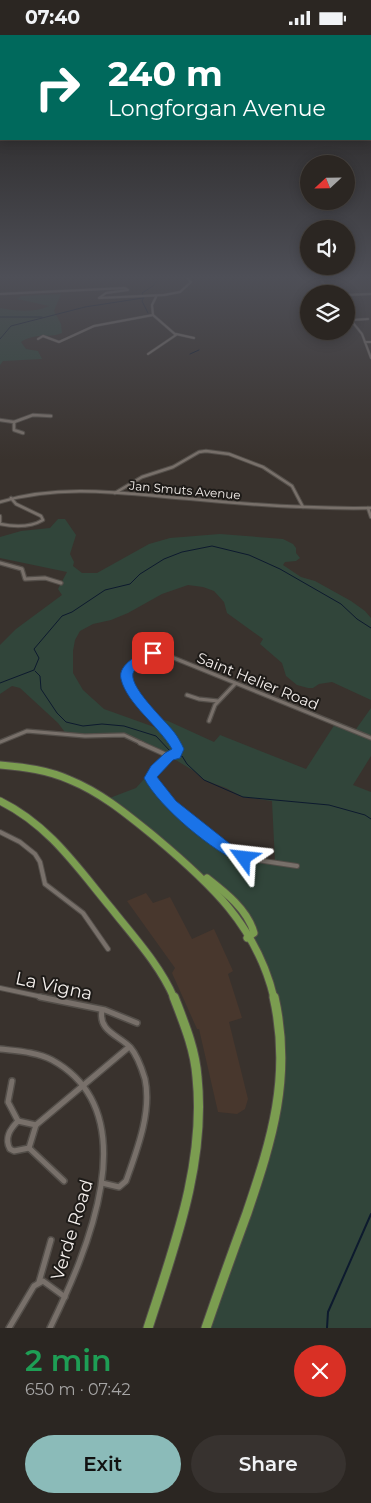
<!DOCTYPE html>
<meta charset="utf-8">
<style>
body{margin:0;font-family:Montserrat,sans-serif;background:#37322f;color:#f1f3f6;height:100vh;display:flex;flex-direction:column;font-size:19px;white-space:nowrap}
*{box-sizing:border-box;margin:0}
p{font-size:16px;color:#a6a5a5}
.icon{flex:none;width:28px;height:28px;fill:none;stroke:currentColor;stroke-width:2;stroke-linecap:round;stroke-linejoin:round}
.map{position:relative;height:1293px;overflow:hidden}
.panel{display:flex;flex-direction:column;background:#2b2622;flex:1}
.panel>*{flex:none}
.top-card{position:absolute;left:0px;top:0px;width:371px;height:105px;box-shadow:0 2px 12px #0003,0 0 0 1px #474340;background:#00695c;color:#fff;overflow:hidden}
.needle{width:32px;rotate:248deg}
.buttons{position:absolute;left:300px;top:120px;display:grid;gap:10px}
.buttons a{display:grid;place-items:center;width:55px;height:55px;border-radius:50%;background:#2b2622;box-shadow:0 2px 12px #0003,0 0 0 1px #474340;font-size:25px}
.pin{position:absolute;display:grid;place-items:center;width:42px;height:42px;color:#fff;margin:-21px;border-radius:10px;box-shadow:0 2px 8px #0006}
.me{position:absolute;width:55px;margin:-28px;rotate:300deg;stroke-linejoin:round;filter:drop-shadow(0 0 4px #0008)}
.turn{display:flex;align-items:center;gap:18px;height:105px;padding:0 25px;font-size:22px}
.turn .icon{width:65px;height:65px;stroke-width:2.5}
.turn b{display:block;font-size:35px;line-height:42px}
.round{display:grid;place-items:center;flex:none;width:52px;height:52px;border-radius:26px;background:#37322f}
.headline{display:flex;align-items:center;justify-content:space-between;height:85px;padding:0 25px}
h1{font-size:30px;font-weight:600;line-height:38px;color:#1e9e55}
.button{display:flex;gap:10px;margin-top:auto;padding:10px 25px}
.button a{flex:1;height:58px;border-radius:30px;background:#8bbbb9;color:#111;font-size:20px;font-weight:600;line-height:58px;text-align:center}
.button a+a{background:#37322f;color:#f1f3f6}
.status{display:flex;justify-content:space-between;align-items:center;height:35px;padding:0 25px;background:#2b2622;direction:ltr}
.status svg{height:14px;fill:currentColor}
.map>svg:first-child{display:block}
.industrial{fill:#48372d}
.green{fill:#31453a}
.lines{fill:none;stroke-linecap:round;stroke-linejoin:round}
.stream-far1{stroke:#0d1a2e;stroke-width:1}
.stream{stroke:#0d1a2e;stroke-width:2}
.minor-far4-casing{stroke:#534e49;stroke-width:3}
.minor-far3-casing{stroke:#534e49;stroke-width:4.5}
.minor-far2-casing{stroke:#534e49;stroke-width:5.5}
.minor-far1-casing{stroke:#534e49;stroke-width:6}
.minor-casing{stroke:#534e49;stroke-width:8}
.motorway-far1-casing{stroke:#534e49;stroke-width:9}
.motorway-casing{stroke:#534e49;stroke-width:11}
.minor-far4{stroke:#78706a;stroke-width:2}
.minor-far3{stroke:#78706a;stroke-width:2.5}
.minor-far2{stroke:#78706a;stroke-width:3}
.minor-far1{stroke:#78706a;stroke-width:4}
.minor{stroke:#78706a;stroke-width:5}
.motorway-far1{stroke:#7b9d50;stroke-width:7}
.motorway{stroke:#7b9d50;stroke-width:9}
.route{fill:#1a73e8;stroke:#114b97}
.labels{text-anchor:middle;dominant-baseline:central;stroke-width:4;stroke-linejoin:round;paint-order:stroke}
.far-street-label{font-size:12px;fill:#f6f1ee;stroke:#1e1b18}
.street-label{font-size:15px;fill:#f6f1ee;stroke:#1e1b18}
.near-street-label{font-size:18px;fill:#f6f1ee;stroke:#1e1b18}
</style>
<div class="status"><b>07:40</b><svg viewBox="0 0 49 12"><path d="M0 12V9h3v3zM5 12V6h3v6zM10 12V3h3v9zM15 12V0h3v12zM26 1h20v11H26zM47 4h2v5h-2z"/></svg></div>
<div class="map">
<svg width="371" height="1293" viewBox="0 0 371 1293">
<rect width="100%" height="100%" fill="#39322d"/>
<polygon class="industrial" points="146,858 153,868 170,862 192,904 214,894 233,936 228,939 242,983 229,987 248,1064 245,1074 237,1079 218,1077 199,994 197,994 172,938 175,933 127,866"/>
<g class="green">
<path d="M61 259 54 276 61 289 62 298C48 304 36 297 21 307L26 314 38 316 42 324 3 326 0 330V273C16 276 34 278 49 271L17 264 21 261Z"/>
<polygon points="58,484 65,484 76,500 70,519 74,527 73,531 82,538 97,538 149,509 170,503 220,499 283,504 293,509 296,513 296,518 300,523 296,526 285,527 283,530 301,542 315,546 351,566 365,576 371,583 371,665 332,647 319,649 313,653 308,653 297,650 286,641 282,628 260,609 263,604 227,578 224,567 214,556 203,552 188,550 162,559 128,578 111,585 93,589 80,596 75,605 73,616 73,638 83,655 104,674 157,693 169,700 156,683 168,686 214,707 220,700 306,734 335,689 354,697 371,673 371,721 353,750 371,757 371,1293 206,1293 272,1102 281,1012 264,931 223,863 107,764 136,753 145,743 150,743 167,765 238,821 275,827 272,766 243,762 226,753 204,745 194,736 169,721 127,701 67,700 58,688 20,653 12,651 0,659 0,610 16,594 62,560 58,554 67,537 0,523 0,502 21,496 50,493"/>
</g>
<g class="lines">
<g class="stream-far1">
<polyline points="143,261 142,258 153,251 158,244"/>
<polyline points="144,262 142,266 148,278"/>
<polyline points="85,272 143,263"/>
<polyline points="0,282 42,282"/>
<polyline points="0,304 11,291 85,272"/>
<polyline points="190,319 199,315"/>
<polyline points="35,636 40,641 41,654 57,678 66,687 83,691 102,689 124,691 156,701 170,716 182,721 187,729 204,745 243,762 329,770 365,780 371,784"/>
<polyline points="0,648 34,635 39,623 34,614 62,581 72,577 105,555 130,549 140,539 164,524 182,517 212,511 249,520 280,534 341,569 357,584 371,593"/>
</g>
<polyline class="stream" points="327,1293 328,1277 371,1179"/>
<defs>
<g id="minor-far4">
<polyline points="320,244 331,259"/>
<polyline points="0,259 125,253 128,255 106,258 99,263 164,260 180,257 191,247 188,244"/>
<polyline points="346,260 371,259"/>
<polyline points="346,279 362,299 371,323"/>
<polyline points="352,285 368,284"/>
<polyline points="176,299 194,303"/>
<polyline points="38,304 43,301 59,307 94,291 153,280"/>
<polyline points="365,307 371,307"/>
<polyline points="148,319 176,300 153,280 152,270 156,262"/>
</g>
<g id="minor-far3">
<polyline points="0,385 14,387 14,395 23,398"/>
<polyline points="14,387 33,380 51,381"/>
<polyline points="115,458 142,442 173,432 199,417 206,416 229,419 263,432 292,451 303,472"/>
<path d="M0 467C63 448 128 459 192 464 252 470 311 474 371 473"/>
<polyline points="368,473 371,482"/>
<polyline points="0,481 0,487"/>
<path d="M0 489C14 492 31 492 43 485L41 481 16 469 11 463"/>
</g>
<g id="minor-far2">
<polyline points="0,528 22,534 25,544 45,543 61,548"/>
<polyline points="187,660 199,664 218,666"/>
<polyline points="209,686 215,670 235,649"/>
<polyline points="0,707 27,696 85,701 124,700 143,709"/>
<path d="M176 709C168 691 125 659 126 640 126 635 132 631 136 628 145 621 152 617 164 619L371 703"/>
</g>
<g id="minor-far1">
<polyline points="140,708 169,721 176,720 178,714 176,708"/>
<polyline points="169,721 150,743 172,770 233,818 244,823 297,831"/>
<polyline points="0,797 20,807 35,819 40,827 45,849 83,878 108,914"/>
<polyline points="0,953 47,963"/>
</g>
<g id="minor">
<polyline points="40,962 105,975 137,988"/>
<path d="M102 975C98 996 118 1000 130 1012 137 1020 142 1034 145 1044 152 1077 137 1115 126 1146L119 1152 102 1148"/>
<path d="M0 1014C17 1016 37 1017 52 1025 149 1078 86 1219 50 1293"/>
<polyline points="12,1046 8,1067 18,1086"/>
<path d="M18 1086 36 1090 29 1113 14 1116 10 1114C4 1103 10 1094 18 1086Z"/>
<polyline points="36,1090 129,1012"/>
<polyline points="29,1113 64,1146"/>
<polyline points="39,1247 51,1205"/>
<polyline points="9,1293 34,1251 43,1246 65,1262"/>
</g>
<g id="motorway-far1">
<path d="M0 730C24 732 48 735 70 745 102 758 129 781 155 802 210 848 257 891 274 963"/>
<path d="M0 766C49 790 77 832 111 873 133 901 160 930 174 963"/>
<path d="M207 843C225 857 248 875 254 898L247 903"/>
</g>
<g id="motorway">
<path d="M148 1293C174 1212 206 1128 197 1042 195 1014 184 988 174 962"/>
<path d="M206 1293C219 1255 233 1216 247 1178 272 1104 292 1041 274 962"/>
</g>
</defs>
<use href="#minor-far4" class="minor-far4-casing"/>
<use href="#minor-far3" class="minor-far3-casing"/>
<use href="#minor-far2" class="minor-far2-casing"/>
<use href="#minor-far1" class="minor-far1-casing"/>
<use href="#minor" class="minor-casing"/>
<use href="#motorway-far1" class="motorway-far1-casing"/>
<use href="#motorway" class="motorway-casing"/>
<use href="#minor-far4" class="minor-far4"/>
<use href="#minor-far3" class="minor-far3"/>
<use href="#minor-far2" class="minor-far2"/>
<use href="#minor-far1" class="minor-far1"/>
<use href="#minor" class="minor"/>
<use href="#motorway-far1" class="motorway-far1"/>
<use href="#motorway" class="motorway"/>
</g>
<linearGradient id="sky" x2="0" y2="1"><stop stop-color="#1f1c19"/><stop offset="0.57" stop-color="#4e4f57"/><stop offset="1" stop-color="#4e4f57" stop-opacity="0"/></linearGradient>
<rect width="371" height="425" fill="url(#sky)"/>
<path class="route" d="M153 614 157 615 159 618C152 625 140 627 134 636 125 649 166 686 174 697 178 702 181 708 184 714L180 723 173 725 157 742 176 766 234 812 249 819 251 823 249 827 244 829C214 818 159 772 144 743L151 731 165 718 172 714C159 691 127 669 121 644 117 629 142 617 153 614Z"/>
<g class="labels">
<g class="far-street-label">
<text transform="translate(185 455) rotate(5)">Jan Smuts Avenue</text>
</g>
<g class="street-label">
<text transform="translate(258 646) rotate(22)">Saint Helier Road</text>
</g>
<g class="near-street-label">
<text transform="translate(54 951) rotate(12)">La Vigna</text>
<text transform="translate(72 1195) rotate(-73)">Verde Road</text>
</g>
</g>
</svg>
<div class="buttons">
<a><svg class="needle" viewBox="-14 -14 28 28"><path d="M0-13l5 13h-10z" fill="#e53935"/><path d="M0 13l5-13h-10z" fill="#a6a5a5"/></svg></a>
<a><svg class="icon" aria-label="sound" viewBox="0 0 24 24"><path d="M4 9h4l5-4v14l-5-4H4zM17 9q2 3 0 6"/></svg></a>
<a><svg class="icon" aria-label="layers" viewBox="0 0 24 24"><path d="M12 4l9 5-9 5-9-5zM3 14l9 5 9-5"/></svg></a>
</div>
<div class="pin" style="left:153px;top:618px;background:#d93025"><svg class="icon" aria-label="arrive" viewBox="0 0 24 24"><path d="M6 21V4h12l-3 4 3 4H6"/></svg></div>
<svg class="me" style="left:244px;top:823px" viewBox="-20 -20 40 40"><path d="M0-17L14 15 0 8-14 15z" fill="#1a73e8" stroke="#fff" stroke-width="4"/></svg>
<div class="top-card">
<div class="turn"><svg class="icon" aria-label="right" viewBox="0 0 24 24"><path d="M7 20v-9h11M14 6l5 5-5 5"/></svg><div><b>240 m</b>Longforgan Avenue</div></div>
</div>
</div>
<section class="panel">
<div class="headline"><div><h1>2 min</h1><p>650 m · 07:42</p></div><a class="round" style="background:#d93025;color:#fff"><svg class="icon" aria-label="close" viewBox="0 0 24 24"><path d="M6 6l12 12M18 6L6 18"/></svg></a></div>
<div class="button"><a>Exit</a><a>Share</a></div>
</section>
